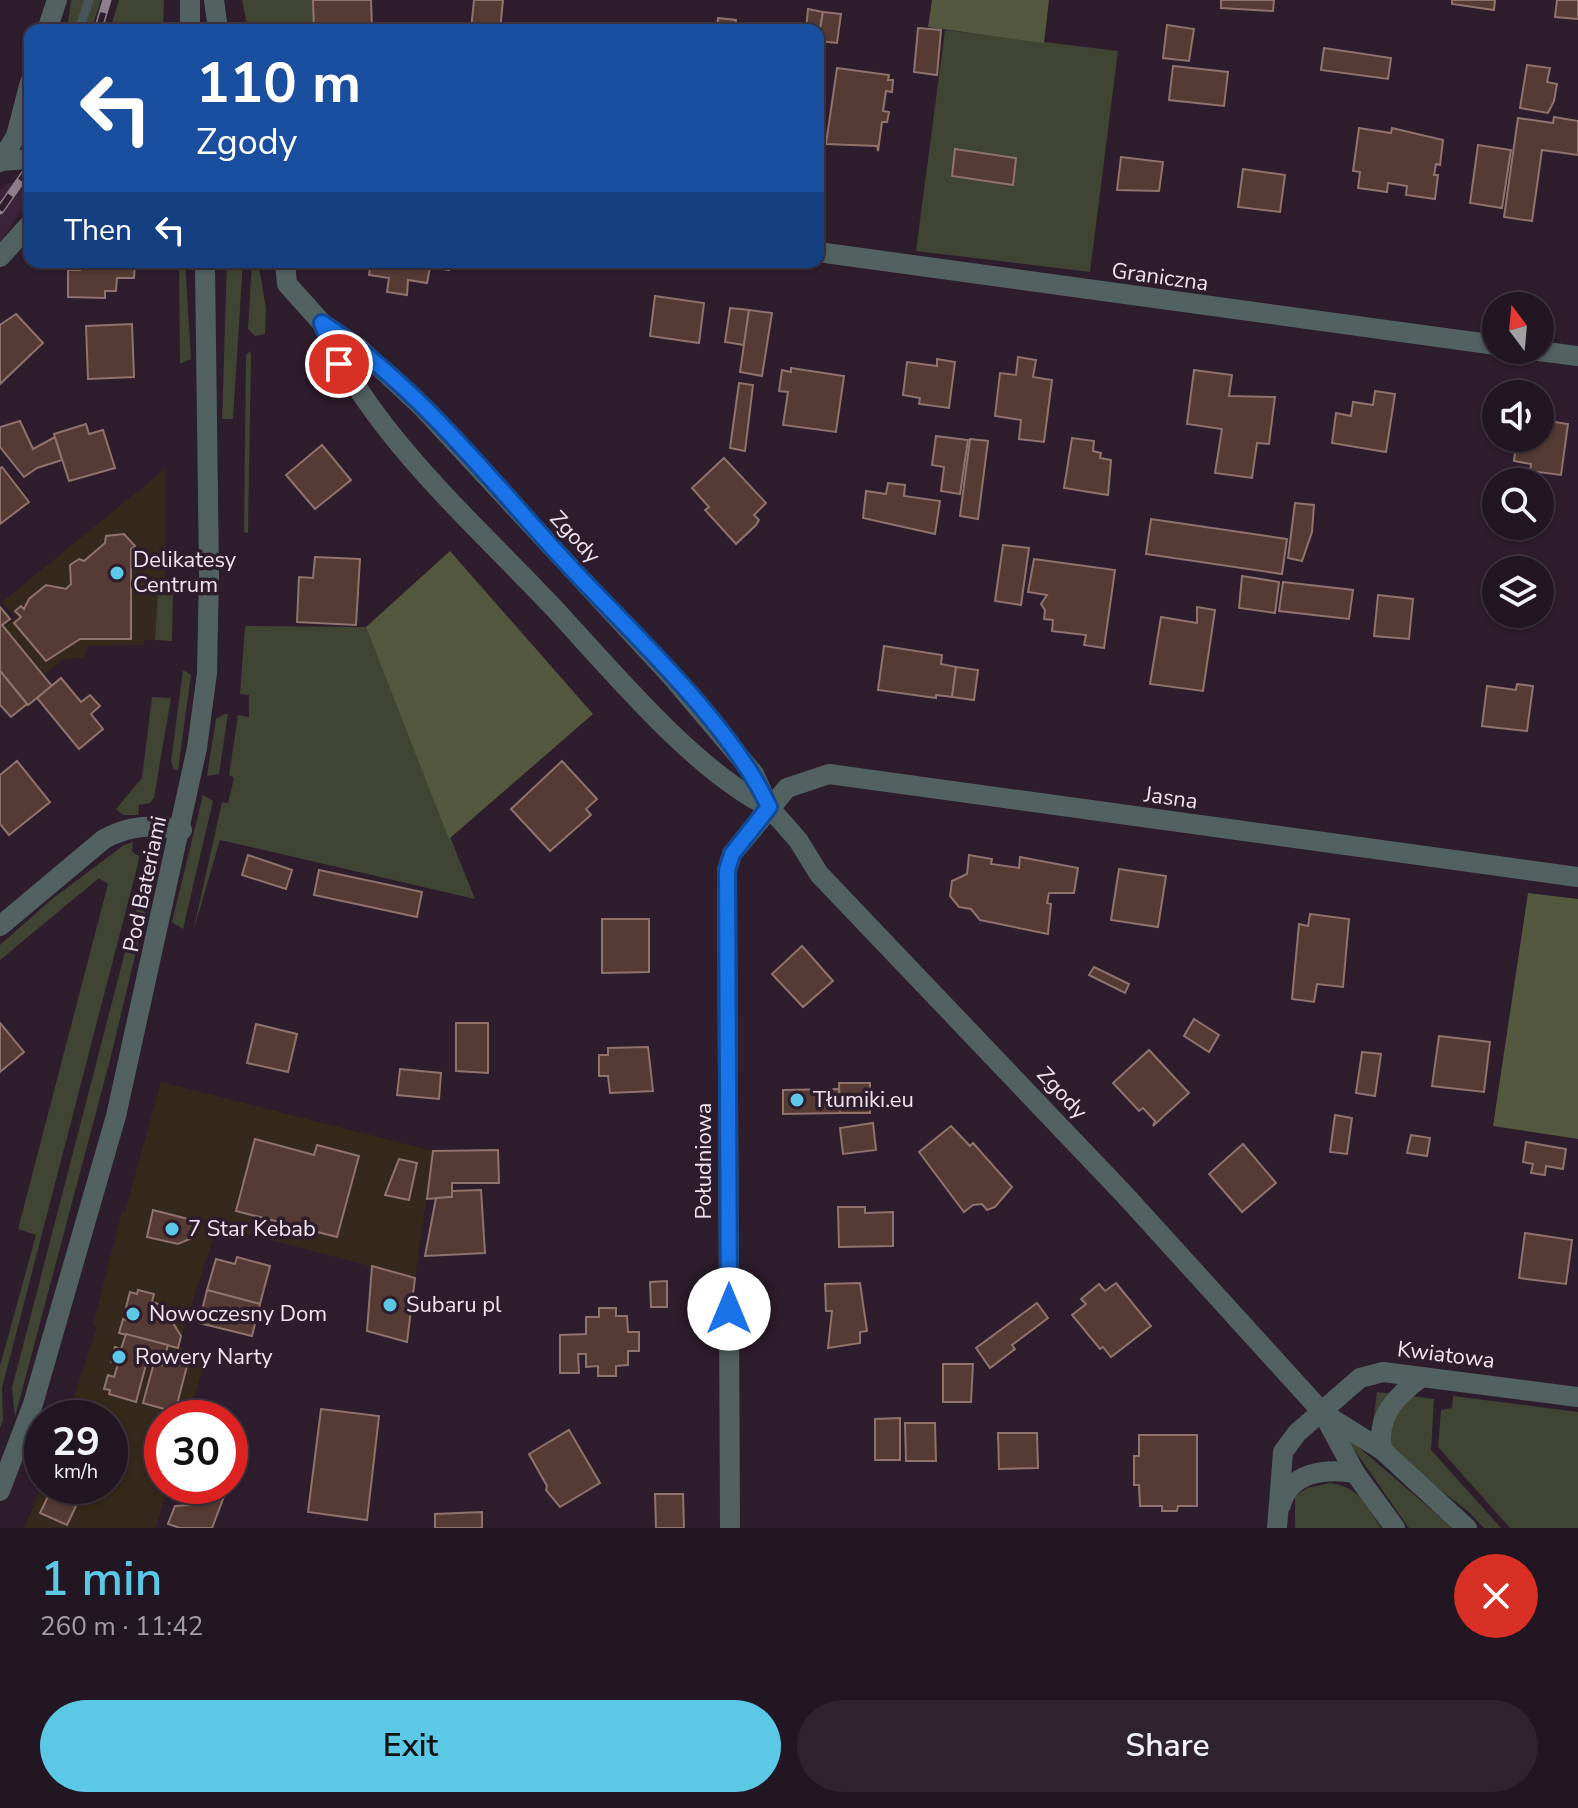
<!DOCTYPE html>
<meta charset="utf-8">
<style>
body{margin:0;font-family:"Nunito Sans",sans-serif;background:#2e232f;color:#f1f3f6;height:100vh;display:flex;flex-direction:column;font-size:30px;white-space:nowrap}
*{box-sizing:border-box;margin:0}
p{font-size:26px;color:#a29fa5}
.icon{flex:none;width:44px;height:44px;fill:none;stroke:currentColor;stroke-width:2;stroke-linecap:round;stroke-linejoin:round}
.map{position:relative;height:1528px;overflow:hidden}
.sheet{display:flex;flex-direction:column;background:#221622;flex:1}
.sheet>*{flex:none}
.top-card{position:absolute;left:24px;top:24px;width:800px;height:244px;border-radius:16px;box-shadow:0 2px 6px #0004,0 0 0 2px #3f3540;background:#1a4fa0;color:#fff;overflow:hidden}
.needle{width:52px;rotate:344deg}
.tools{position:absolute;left:1482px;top:292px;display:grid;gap:16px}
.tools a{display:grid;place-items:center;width:72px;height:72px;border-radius:50%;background:#221622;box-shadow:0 2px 6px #0004,0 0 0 2px #3f3540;font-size:40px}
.speed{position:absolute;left:24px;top:1400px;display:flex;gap:16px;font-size:40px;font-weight:700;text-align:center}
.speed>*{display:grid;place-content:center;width:104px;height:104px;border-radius:50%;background:#221622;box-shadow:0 2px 6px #0004,0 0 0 2px #3f3540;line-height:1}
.speed small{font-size:20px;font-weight:400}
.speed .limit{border:12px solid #d22;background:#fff;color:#111}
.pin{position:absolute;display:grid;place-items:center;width:68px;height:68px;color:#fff;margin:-34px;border:4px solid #fff;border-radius:50%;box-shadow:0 2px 8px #0007}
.me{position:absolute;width:88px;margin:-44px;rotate:0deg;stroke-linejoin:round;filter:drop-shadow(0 0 6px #0008)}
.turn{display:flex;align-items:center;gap:28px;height:168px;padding:0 40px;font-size:36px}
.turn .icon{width:104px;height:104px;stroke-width:2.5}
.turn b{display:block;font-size:56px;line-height:68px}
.then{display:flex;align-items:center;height:76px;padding:0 40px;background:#0003;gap:16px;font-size:30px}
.round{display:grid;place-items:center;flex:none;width:84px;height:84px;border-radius:42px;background:#2e232f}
.head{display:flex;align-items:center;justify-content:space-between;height:136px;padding:0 40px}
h1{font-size:48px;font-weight:600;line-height:60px;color:#5bc8e6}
.cta{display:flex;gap:16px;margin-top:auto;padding:16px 40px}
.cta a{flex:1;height:92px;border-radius:48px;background:#5bc8e6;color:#111;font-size:32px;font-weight:600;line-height:92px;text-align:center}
.cta a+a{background:#2e232f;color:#f1f3f6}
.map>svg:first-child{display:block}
.commercial{fill:#34291a}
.built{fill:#3b2439}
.green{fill:#404433}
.forest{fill:#53583e}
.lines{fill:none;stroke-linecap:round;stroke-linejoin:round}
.stream{stroke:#48565b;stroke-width:9}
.building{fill:#563a34;stroke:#8f736c;stroke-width:2}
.minor{stroke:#526261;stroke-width:20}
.tertiary{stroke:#526261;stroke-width:20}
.rail-casing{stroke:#8d7f8c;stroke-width:9}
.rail{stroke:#2e1d2d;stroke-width:6;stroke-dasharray:18;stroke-linecap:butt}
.route-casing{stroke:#114b97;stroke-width:20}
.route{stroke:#1a73e8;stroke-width:14}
.poi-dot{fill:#5bc8e6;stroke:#2e1d2d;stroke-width:3}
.labels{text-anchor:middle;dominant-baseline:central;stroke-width:7;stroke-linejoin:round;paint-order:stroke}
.street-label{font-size:22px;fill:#f0e5ef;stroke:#2e1d2d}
.poi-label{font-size:22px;fill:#f0e5ef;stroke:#2e1d2d;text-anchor:start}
</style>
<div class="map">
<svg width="1578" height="1528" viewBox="0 0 1578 1528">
<rect width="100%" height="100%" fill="#2e1d2d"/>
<g class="commercial">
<polygon points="165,469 165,589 158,589 155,640 145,640 144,645 88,646 84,657 63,660 44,675 5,627 16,617 2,602"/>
<polygon points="161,1082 433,1151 415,1278 217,1226 178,1347 207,1354 188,1418 162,1418 162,1486 168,1486 156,1528 24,1528 42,1485 110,1486 110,1418 67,1418 97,1327 93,1325 122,1211 125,1211"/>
</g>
<polygon class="built" points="30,181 30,198 0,242 0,190 8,183"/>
<g class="green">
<polygon points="71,0 101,0 91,30 67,30"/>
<polygon points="119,0 164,0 163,30 110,30"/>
<polygon points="242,0 313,0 314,30 248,30"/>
<polygon points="945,30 1118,51 1090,272 916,251"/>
<polygon points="179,262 185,262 191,359 180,364"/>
<polygon points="227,262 243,262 233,419 222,419"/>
<polygon points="252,262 258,262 266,308 265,334 255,336 248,329"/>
<polygon points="250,351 251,354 248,533 244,532 246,355"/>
<polygon points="158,589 173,589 172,641 155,640"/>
<polygon points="245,626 366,627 475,899 220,840 193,932 222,802 228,803 234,778 229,775 238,715 249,717 249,695 240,694"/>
<polygon points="183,670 191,675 178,770 174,770 171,761"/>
<polygon points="152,697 171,698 154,798 150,803 139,805 138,815 123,815 116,809 142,778"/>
<polygon points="224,714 228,714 219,774 207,776 216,719"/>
<polygon points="203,795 213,801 183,929 172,922"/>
<polygon points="133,842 132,852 139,856 138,864 2,1388 3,1420 0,1428 0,1366 36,1235 18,1229 108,884 99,878 0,960 0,945 52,899 124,845"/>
<polygon points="146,871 155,873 111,1056 15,1417 12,1388"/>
<polygon points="1377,1392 1434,1399 1431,1450 1501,1528 1484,1528 1469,1512 1391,1452 1373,1424"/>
<polygon points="1453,1396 1578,1412 1578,1528 1510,1528 1438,1447 1441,1410 1452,1408"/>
<polygon points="1346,1438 1349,1439 1453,1528 1409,1528"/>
<path d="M1330 1483C1361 1488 1365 1504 1381 1528H1295V1496L1307 1488Z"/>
</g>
<g class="forest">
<polygon points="932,0 1049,0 1044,43 928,27"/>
<polygon points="450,551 593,714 449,839 366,627"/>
<polygon points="1528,893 1578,899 1578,1139 1493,1126"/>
</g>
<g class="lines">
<polyline class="stream" points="79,30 89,0"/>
</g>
<g class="building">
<polygon points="313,0 371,0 372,30 314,30"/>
<polygon points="474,0 503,0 500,30 471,30"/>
<polygon points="1221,0 1274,0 1273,11 1221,8"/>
<polygon points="1452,0 1495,0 1494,10 1452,4"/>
<polygon points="1557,0 1578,0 1578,19 1555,17"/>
<polygon points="808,9 823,12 818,41 818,30 806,30"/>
<polygon points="823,12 841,14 837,43 818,41"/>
<polygon points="718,18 736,20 735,30 717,30"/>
<polygon points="1167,25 1194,29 1189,61 1163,58"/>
<polygon points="918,28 941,30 937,75 914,72"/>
<polygon points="1324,48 1391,58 1388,79 1321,70"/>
<polygon points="1527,65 1550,68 1547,82 1557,84 1554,101 1548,113 1520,108"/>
<polygon points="1173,66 1228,72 1224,106 1169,100"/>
<polygon points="837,68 889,75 888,80 893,80 892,92 886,91 883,111 889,112 887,122 882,122 878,151 877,146 826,144"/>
<polygon points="1554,117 1578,121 1578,155 1542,150 1532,221 1504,217 1518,118 1553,123"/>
<polygon points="1359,128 1391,133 1392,128 1443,140 1440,165 1436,164 1434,175 1438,175 1435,199 1406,195 1407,186 1388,183 1387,192 1358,188 1360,172 1353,171"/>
<polygon points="1478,145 1511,150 1502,208 1470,203"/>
<polygon points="955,149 1016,158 1013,185 952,176"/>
<polygon points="1121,157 1163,162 1159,191 1117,190"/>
<polygon points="1243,169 1285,175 1280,212 1238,207"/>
<polygon points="81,262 135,262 134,278 117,278 116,291 105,291 105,298 68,297 68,270 80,270"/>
<polygon points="371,262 450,262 449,270 430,267 427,283 408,280 407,295 387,292 389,278 369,275"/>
<polygon points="655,296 704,303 699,343 650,336"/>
<polygon points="730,308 749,310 744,345 725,342"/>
<polygon points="749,310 772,313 762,376 740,372"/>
<polygon points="16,314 43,343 0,384 0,325"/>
<polygon points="132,324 134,377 88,379 86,326"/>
<polygon points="1018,357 1036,360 1033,377 1052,380 1044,442 1019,439 1021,420 995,416 1000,373 1016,375"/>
<polygon points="937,359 955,362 949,408 919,404 920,398 903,395 907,362 937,366"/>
<polygon points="791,368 844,376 836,432 783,425 788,392 779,391 782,370 791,372"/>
<polygon points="1194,370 1232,375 1229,396 1275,397 1269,444 1257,443 1252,478 1215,473 1222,429 1187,424"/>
<polygon points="739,383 753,385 745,451 730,448"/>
<polygon points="1375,391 1395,394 1386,452 1332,443 1336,413 1351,416 1353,402 1373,405"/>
<polygon points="20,421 33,449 55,437 62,460 37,468 24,477 0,447 0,427"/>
<polygon points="1548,421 1568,424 1561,475 1530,471 1531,464 1514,461 1517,438 1540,438 1540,426 1547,427"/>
<polygon points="86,424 89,434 103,430 115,468 69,481 54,434"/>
<polygon points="936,436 968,440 960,494 941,491 944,467 932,465"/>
<polygon points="1072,438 1094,441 1093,451 1101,453 1100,458 1111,460 1108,495 1064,488"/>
<polygon points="970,439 988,441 978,519 960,516"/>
<polygon points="322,445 351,480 315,509 286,475"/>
<polygon points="724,458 766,503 754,515 759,520 756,525 736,544 705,510 709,507 692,488"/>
<polygon points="2,467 29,502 0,524 0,469"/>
<polygon points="888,483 905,485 904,496 940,501 935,534 863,518 866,491 886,494"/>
<polygon points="1295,503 1314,505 1312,532 1302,561 1288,558"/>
<polygon points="1151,519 1287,539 1282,574 1146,554"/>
<polygon points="124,534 135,546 131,549 131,639 80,639 46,661 14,623 21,617 15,611 21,606 24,609 29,599 46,585 66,589 71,584 70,565 79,559 84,561 105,543 106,536"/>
<polygon points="1003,545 1029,548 1021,605 995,601"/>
<polygon points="315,557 360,559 356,625 297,622 299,577 313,578"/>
<polygon points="1034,559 1115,570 1104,648 1084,645 1086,635 1052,631 1053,620 1044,619 1045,610 1041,604 1047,595 1028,592"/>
<polygon points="1242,576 1279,582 1275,613 1239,608"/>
<polygon points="1283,582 1353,590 1349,619 1279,611"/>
<polygon points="1378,595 1413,599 1409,639 1374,636"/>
<polygon points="0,607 10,619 2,625 52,686 28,705 0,671"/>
<polygon points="1197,607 1215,610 1203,691 1150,684 1161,617 1197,623"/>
<polygon points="884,646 942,655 941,664 956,667 952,697 936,695 936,698 878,690"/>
<polygon points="956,667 978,670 974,700 952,697"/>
<polygon points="0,671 27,704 11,717 0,705"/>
<polygon points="61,678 81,702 90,695 100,706 91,714 103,729 79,749 37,698"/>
<polygon points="1517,684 1533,686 1527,731 1482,726 1487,686 1516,690"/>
<polygon points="17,761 50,802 9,835 0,824 0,775"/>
<polygon points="562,761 597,799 586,809 591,815 550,851 511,809"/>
<polygon points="248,855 292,870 286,889 242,875"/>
<polygon points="969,855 992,859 991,864 1019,868 1020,857 1078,868 1074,893 1049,893 1047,903 1051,904 1048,934 980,920 971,909 959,907 950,896 952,881 967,874"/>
<polygon points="1119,869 1166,876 1158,927 1111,920"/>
<polygon points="319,870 422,892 417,917 314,895"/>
<polygon points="1310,914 1349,919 1343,987 1317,984 1314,1002 1292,999 1299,924 1308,926"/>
<polygon points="602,919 649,919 649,972 602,973"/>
<polygon points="802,946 833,981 803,1007 772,974"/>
<polygon points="1094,967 1129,984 1125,993 1089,975"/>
<polygon points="1194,1019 1219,1035 1209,1052 1184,1036"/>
<polygon points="0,1023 24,1052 0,1072"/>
<polygon points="456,1023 488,1023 488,1073 456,1071"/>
<polygon points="256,1024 297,1034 288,1072 247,1063"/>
<polygon points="1439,1036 1490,1042 1484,1092 1432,1086"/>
<polygon points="648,1047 653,1091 610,1093 608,1076 599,1076 599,1055 608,1055 608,1048"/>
<polygon points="1149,1050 1189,1093 1153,1126 1155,1121 1143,1108 1139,1111 1113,1083"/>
<polygon points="1362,1052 1381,1054 1375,1096 1356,1093"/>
<polygon points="400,1069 441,1073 439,1099 397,1095"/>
<polygon points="839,1083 870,1083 870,1113 840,1113"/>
<polygon points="839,1089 840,1113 783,1114 783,1090"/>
<polygon points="1335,1115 1352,1118 1347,1154 1330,1152"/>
<polygon points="873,1123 876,1150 843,1154 840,1128"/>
<polygon points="951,1126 970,1146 973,1143 1012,1187 995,1207 987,1210 982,1204 973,1205 964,1212 919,1152"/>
<polygon points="1411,1135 1430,1138 1427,1156 1407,1153"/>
<polygon points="255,1139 314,1155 317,1145 359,1156 337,1237 236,1211"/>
<polygon points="1526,1142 1566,1149 1563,1169 1546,1166 1545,1175 1531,1173 1533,1164 1523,1162"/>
<polygon points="1243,1144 1276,1183 1242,1212 1209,1174"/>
<polygon points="498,1150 499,1183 452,1183 452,1197 427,1199 433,1151"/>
<polygon points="399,1159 417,1163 409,1200 385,1195"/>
<polygon points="481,1190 485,1253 425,1256 436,1198 452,1197 452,1191"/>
<polygon points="838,1207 865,1207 865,1213 893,1212 893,1246 839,1247"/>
<polygon points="153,1210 196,1221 192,1238 178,1244 147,1237"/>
<polygon points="1525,1233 1572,1240 1566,1284 1519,1278"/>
<polygon points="237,1257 270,1266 260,1304 207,1290 216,1259 235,1264"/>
<polygon points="372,1266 415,1278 407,1342 367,1331"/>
<polygon points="667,1281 667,1307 651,1307 650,1282"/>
<polygon points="860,1283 867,1331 860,1332 860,1343 828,1348 832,1311 826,1311 825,1284"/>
<polygon points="1116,1283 1151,1326 1111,1357 1103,1347 1100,1349 1072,1315 1086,1304 1081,1299 1099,1284 1105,1291"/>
<polygon points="138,1290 154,1294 152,1302 162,1305 181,1336 178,1348 119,1333 123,1319 129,1321 132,1309 126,1307 130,1292 137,1294"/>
<polygon points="207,1290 260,1304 252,1336 199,1323"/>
<polygon points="1037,1303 1048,1318 1012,1345 1015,1349 990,1368 976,1348"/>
<polygon points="599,1308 616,1308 616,1316 627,1316 628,1332 639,1332 639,1351 628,1351 628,1365 616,1366 616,1376 598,1376 598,1366 586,1367 586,1354 578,1354 579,1373 560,1373 560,1335 586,1334 586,1317 599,1317"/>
<polygon points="126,1334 168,1345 162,1365 147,1361 136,1402 109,1394 110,1390 104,1389 108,1375 114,1377 118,1364 111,1362 115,1347 121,1349"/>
<polygon points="164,1360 187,1366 175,1412 143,1403 154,1363 162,1365"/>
<polygon points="943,1364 973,1364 971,1402 943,1402"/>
<polygon points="321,1409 379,1416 367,1520 308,1512"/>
<polygon points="900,1418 900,1460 875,1460 875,1419"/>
<polygon points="905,1423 935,1423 936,1461 906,1461"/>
<polygon points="569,1430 600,1483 560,1507 546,1490 547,1486 529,1454"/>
<polygon points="998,1433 1037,1433 1038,1468 999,1469"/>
<polygon points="1139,1435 1197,1435 1197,1506 1178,1506 1177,1511 1162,1511 1162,1506 1140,1506 1139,1485 1134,1485 1134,1456 1139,1456"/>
<polygon points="53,1486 72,1486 83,1491 67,1525 40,1513"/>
<polygon points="228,1486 212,1528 180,1528 168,1524 175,1506 190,1505 184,1487"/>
<polygon points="655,1494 683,1494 684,1528 656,1528"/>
<polygon points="482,1512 482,1528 435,1528 435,1514"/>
</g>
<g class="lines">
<g class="minor">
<polyline points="47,30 57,0"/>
<polyline points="0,161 30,159"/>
<polyline points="0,162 16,136 30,82"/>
<polyline points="818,252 1496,345"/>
<polyline points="0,257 30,224"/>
<polyline points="285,262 287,284 322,323 359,348 423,408 672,677 754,774 769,807 798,840 819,874 1124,1194 1323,1413 1355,1473 1395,1528"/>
<path d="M322 323C370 433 470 519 551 605 609 667 694 771 769 807"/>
<polyline points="1531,350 1578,356"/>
<path d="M0 926 104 839C132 824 152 825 182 830"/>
<polyline points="1326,1415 1382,1450 1467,1528"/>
<path d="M1382 1450C1376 1416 1396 1396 1422 1377"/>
<path d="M1281 1505C1289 1472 1326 1468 1355 1473"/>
<polyline points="730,1528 727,870 732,854 787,788 829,774 1578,877"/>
<polyline points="1277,1528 1283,1452 1297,1433 1360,1378 1383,1372 1578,1397"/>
</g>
<g class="tertiary">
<polyline points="214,0 218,30"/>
<polyline points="190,30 190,0"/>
<polyline points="0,1491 33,1404 116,1116 197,748 207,673 209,573 205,267 201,262"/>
</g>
<defs>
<g id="rail">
<polyline points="98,30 107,0"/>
<polyline points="0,210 30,167"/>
</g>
</defs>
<use href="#rail" class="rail-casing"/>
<use href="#rail" class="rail"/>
</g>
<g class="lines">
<defs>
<path id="route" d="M339 364 322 323C419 386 494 485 572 569 634 635 733 727 769 807L732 854 727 870 729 1309"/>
</defs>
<use href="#route" class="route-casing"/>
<use href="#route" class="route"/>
</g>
<g class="poi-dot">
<circle cx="117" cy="573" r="8"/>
<circle cx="797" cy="1100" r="8"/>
<circle cx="172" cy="1229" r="8"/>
<circle cx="390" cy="1305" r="8"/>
<circle cx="133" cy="1314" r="8"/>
<circle cx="119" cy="1357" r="8"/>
</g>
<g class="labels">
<g class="street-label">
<text transform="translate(1160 277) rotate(8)">Graniczna</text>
<text transform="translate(575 537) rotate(47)">Zgody</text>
<text transform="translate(1171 798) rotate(8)">Jasna</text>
<text transform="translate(145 884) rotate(-78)">Pod Bateriami</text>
<text transform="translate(1062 1093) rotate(47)">Zgody</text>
<text transform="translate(704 1161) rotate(-90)">Południowa</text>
<text transform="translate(1446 1355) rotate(7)">Kwiatowa</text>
</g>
<g class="poi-label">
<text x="133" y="560">Delikatesy<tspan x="133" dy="25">Centrum</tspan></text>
<text x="813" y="1100">Tłumiki.eu</text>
<text x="188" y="1229">7 Star Kebab</text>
<text x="406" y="1305">Subaru pl</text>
<text x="149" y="1314">Nowoczesny Dom</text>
<text x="135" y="1357">Rowery Narty</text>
</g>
</g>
</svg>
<div class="tools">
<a><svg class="needle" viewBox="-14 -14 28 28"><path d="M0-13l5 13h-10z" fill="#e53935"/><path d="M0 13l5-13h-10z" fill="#a29fa5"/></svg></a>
<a><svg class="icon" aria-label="sound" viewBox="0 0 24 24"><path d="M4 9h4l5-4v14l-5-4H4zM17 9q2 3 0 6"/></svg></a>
<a><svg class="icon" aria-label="search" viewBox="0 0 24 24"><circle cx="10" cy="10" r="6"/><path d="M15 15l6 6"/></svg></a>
<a><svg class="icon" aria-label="layers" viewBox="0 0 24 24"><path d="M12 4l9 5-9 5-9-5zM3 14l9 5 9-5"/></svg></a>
</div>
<div class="speed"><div>29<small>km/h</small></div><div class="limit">30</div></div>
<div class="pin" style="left:339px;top:364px;background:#d93025"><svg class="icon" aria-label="arrive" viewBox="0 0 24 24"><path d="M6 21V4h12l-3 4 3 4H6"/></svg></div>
<svg class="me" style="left:729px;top:1309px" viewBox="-20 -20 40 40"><circle r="19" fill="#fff"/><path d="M0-13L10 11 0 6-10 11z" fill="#1a73e8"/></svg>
<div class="top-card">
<div class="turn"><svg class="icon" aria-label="left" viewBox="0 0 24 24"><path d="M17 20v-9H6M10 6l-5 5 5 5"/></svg><div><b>110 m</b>Zgody</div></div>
<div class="then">Then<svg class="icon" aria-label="left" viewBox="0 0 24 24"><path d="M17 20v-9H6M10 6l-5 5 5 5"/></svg></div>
</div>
</div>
<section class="sheet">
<div class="head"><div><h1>1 min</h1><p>260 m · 11:42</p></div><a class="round" style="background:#d93025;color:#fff"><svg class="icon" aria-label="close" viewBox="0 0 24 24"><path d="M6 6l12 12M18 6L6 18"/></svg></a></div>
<div class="cta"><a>Exit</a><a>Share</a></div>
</section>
